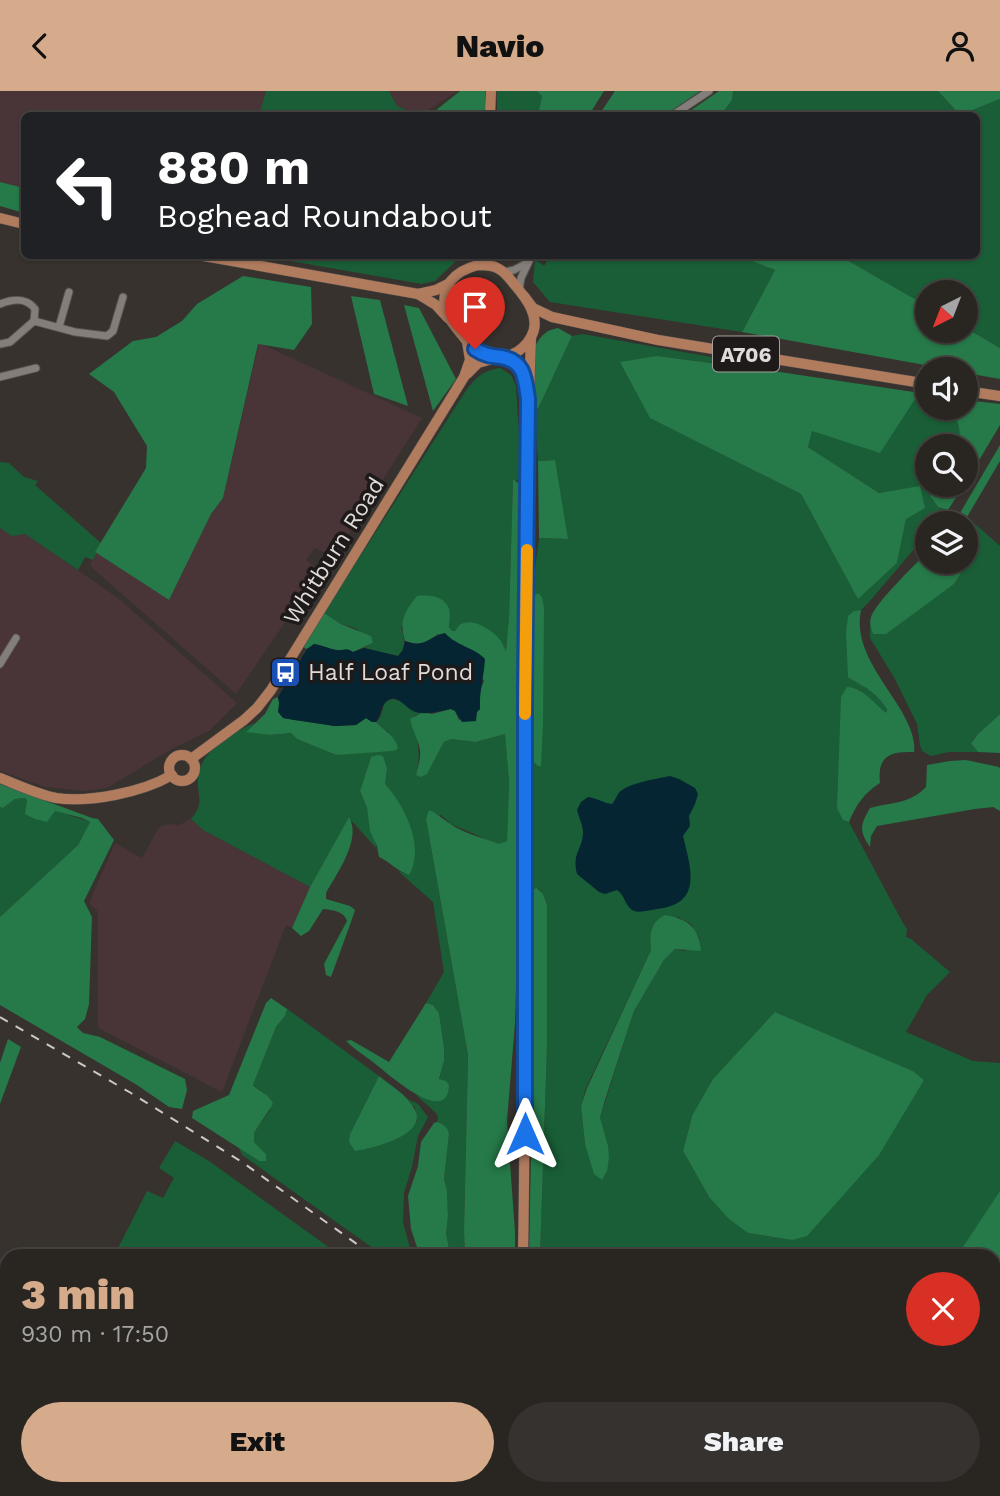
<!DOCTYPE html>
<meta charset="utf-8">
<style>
body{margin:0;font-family:"Work Sans",sans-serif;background:#35322f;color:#f1f3f6;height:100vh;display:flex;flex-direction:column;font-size:26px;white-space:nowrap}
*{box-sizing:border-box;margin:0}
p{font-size:23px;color:#a5a5a5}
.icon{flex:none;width:38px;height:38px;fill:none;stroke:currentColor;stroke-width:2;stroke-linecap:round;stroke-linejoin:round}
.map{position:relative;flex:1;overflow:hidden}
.details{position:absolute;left:0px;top:1158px;width:1001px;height:247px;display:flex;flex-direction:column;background:#292622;border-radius:21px 21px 0 0;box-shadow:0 2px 5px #0004,0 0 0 2px #454340}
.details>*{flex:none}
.guide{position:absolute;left:21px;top:21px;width:959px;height:147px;border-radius:10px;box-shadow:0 2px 5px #0004,0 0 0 2px #454340;background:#202124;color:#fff;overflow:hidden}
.needle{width:46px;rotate:222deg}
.fabs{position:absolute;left:915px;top:189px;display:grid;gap:14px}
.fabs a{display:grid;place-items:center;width:63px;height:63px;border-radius:50%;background:#292622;box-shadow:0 2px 5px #0004,0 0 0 2px #454340;font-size:35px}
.pin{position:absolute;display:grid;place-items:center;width:60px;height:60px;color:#fff;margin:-72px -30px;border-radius:50% 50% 50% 0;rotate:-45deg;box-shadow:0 0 7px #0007}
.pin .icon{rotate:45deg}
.me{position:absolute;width:77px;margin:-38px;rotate:0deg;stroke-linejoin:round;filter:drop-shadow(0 0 5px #0008)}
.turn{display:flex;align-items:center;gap:24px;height:147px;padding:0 21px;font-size:32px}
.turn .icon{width:91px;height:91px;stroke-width:2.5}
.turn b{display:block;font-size:49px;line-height:60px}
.round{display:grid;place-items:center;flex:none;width:74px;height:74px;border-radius:37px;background:#35322f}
.headline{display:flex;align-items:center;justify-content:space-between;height:119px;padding:0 21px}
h1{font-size:42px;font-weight:800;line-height:52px;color:#d6ab8b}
.primary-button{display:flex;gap:14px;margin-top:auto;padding:14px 21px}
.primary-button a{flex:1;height:80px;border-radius:42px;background:#d6ab8b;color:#111;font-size:28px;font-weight:800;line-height:80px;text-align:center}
.primary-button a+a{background:#35322f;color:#f1f3f6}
header{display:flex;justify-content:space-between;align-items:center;height:91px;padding:0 21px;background:#d6ab8b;color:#111;font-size:32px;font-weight:800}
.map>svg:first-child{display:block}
.industrial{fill:#493438}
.green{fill:#195e36;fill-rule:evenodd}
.forest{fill:#267948}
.water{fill:#052532}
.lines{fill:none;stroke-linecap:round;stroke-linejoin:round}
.minor-casing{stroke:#55504d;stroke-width:9}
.major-casing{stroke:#55504d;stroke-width:11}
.minor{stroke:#847e7a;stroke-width:7}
.major{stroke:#b17b5e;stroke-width:10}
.rail{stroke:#ccc8c5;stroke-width:2;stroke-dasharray:9 9;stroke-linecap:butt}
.route-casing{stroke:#114b97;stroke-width:18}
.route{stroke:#1a73e8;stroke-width:12}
.slow{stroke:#f59e0b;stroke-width:12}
.labels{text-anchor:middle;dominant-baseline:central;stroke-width:7;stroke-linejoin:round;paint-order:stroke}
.shield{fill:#1d1a19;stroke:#a5a19f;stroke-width:2}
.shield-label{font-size:21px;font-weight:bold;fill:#dfdbd9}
.street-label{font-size:23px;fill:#dfdbd9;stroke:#1d1a19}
.poi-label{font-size:23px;fill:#dfdbd9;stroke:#1d1a19;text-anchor:start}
</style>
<header><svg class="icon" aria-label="back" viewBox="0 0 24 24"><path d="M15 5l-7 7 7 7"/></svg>Navio<svg class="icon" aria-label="person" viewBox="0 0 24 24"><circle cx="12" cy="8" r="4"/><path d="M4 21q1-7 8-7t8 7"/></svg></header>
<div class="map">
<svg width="1000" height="1405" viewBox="0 0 1000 1405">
<rect width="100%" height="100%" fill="#37322e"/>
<g class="industrial">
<polygon points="0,0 266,0 259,24 24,24 24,97 0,91"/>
<polygon points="389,0 458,0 420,24 397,15"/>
<polygon points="259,252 422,327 334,466 315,457 306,469 320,480 236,603 90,475 95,461 169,509 211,423 223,407"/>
<polygon points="0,437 12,445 25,443 118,507 237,612 209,640 172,658 107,697 84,700 45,696 0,680"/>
<polygon points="191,728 203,739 310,796 292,837 286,834 222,1001 98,937 98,821 89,812 115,752 142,767 159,736 168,733 179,734"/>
</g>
<g class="green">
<polygon points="266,0 389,0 397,15 418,24 259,24"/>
<polygon points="497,0 537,0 542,5 539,19 544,24 497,24"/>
<polygon points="733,0 938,0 960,24 1000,8 1000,257 966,237 966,201 928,201 927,215 840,165 976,164 976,24 721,24 732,9"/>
<polygon points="550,164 739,165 775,179 742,241 550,211 533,191 535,168 544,175"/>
<polygon points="262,165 461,164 461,165 435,190 422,193"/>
<path d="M583 243 739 271 773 280 657 265 651 327 801 403 858 507 897 472 906 428 921 396 879 402 808 356 812 340 919 302 927 306 928 317H945C959 327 962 339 958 355H928V394H939L930 405 938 416 948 419 937 432H928L927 443 869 511 861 519 854 520 865 597 873 599 887 618 886 623 858 598 843 729 849 731 904 834 907 838 906 846 911 848 950 881 927 904 906 941 973 970 1000 972V1351L994 1346V1166L540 1165 547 956V814L543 803 538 797 532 798 531 669 538 675 541 674 535 504 531 508 539 447 567 448 554 369 538 370 534 312 538 318 572 245ZM678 826 691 833 700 848 685 860 675 858 664 869 634 920 600 1027 585 1053 581 1015 586 997 651 859 650 849 652 836ZM775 921 913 980 924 989 792 1149 748 1142 709 1106 683 1060 692 1025Z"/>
<path d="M500 277 511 284 516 295 522 395 517 389 513 391 509 526 506 561 501 550 459 535 455 540H452L449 536 450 520 401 536C404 548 407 555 398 565L364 557 373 552 355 537 341 533 324 522 465 301C475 287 483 279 500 277Z"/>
<polygon points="0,371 9,372 24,386 38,390 35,394 101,452 93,469 85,466 78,479 25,443 12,445 0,437"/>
<polygon points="960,422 961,428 967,426 1000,455 1000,623 978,643 971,651 978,661 949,661 931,665 922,660 920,654 917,633 895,588 870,547 870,535 873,543 954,493 961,482 962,471 966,471 966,432 952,432"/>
<path d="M393 608C409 611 407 620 423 621L414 625C416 647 422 662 416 684L432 674 444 651 451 648 476 651 505 643 509 691 507 750 499 754 451 733 441 724 426 728 468 964 464 1139 465 1165H448L449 1157 446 1143 448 1125 447 1099 444 1088 449 1043 442 1033 437 1031 438 1026 436 1022 415 1003 438 1011 446 990 439 989 444 970V956L439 922 433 914 426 912 444 881 433 811 398 780 409 784C411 779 414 773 415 767 417 744 400 709 385 693L387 678 371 666 360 700 367 717 377 758 349 727 310 796 203 739 191 728C205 711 197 706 198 687 200 659 233 641 255 632L247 640 270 644 291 642 297 648 336 664 348 662 389 641 383 638 376 631C378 629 380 627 381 624 385 615 381 611 393 608Z"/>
<polygon points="25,707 27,710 90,731 78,754 0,826 0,716 3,717 15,708"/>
<path d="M286 917 379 985 350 1043 366 1058C385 1052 405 1048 417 1030L415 1017 408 1008 418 1013 428 1026 418 1045 412 1076 404 1102 403 1131 412 1165H384L242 1064 239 1057 259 1070 266 1063 254 1051V1042L270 1019 271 1008 253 994 276 936 285 925Z"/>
<polygon points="175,1050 209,1070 341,1165 114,1165 147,1100 163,1107 174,1087 159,1077"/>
<polygon points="5,1340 7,1340 7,1398 455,1398 454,1405 0,1405 0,1341"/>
<polygon points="507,1398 597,1398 602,1405 506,1405"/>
<polygon points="630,1398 893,1398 906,1405 635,1405"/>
</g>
<g class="forest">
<polygon points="460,0 485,0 485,24 430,24"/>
<polygon points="537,0 604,0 589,24 544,24 539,19 542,5"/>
<polygon points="615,0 700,0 665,24 599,24"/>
<polygon points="719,0 733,0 732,9 721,24 684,24"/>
<polygon points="938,0 1000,0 1000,8 960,24"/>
<polygon points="0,91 24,97 24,122 0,115"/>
<polygon points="739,165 840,165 927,215 928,240 966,240 966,237 1000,257 1000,288 966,282 966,278 947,278 742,241 775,179"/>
<polygon points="243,185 311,196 312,233 294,259 258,253 223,407 211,423 169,509 95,461 146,377 147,355 114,301 89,283 133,250 156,246 182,230 197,213"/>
<polygon points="351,205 380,209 408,315 374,303"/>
<polygon points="404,214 419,217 456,288 433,320"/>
<path d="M558 237 572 245 538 318 534 312 535 256C540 245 546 239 558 237Z"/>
<polygon points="657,265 773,280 927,303 927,306 919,302 880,362 812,340 808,356 879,402 920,395 925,417 906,428 897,472 858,508 801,403 650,327 620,271"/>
<path d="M966 309 1000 313V334L966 391V355H958C962 339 959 327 945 317H966Z"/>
<polygon points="1000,354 1000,370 967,426 960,428 960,422"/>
<polygon points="555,369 568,448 539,447 538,370"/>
<path d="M513 388 522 395 520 762 515 932 507 1030 515 1141V1165H465L464 1139 468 964 426 728 429 719C438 723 444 729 452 734 466 743 484 747 499 753L507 750 509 691 505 643 476 651 451 648 444 651 427 683 421 686 416 684C418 676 421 667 420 659 418 648 412 639 410 628L423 621 432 623 451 618 455 620 459 629 480 618 479 602 484 590 464 556 438 543C426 552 419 555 405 550 399 530 404 521 417 505 428 504 444 504 449 518 451 523 449 531 449 536L452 540H455C458 536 459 533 464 532 475 528 494 540 501 550 503 553 504 557 506 560L509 526Z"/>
<polygon points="939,394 964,394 948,419 938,416 930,405"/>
<path d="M927 461 928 471H962L961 482 954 493 886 543H873C871 538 869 532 871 526 875 512 915 474 927 461Z"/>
<polygon points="538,502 542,506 544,517 543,633 541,675 538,675 531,669 531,508"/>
<path d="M861 519C853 556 883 589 901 619 908 632 916 647 914 661 890 660 877 665 880 692 864 702 856 714 849 731L843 729 837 717 841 606 847 596C862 596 875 613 886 622L887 618C874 599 867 598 848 586L846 542 848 525 854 520Z"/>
<path d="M324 522 341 533 371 545 373 552 353 561C346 557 344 560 336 559 329 558 322 554 314 553L307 558 301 555Z"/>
<path d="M278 606 283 627 335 635 356 634 366 627 372 631H376C384 640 395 644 398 657L396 659 393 660 336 664 297 648 291 642 270 644 246 641 265 623 273 608Z"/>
<polygon points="1000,623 1000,662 978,661 971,652 978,643"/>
<path d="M378 664 383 665 387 678 385 693C404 713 426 757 409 784 397 780 390 771 379 766L377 755 370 740 367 717 360 700 371 666Z"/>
<path d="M966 669 999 676 1000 678V720L993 716 975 718 877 735 871 745 870 756C858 739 861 733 870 717 892 711 910 713 926 696L927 674 950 670Z"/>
<polygon points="0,693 92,727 98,728 114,749 84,810 92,826 89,913 85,928 77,936 83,942 100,946 185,988 187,999 182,1018 169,1016 137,994 0,914 0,826 78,754 90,731 82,727 55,720 47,731 35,728 25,723 27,710 25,707 15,708 3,717 0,716"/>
<path d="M349 726C362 748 337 782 326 802V808L350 815 355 819 351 831 331 886 326 884 324 873 347 830C344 820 332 819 323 818L309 840 301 845 292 837 310 796Z"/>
<polygon points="537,797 543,803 547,814 547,956 540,1165 529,1166 531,1060 530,920 532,798"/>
<path d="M665 824C688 828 699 836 701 860L675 858 664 869 634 920 605 1009 600 1027 608 1055 609 1067 607 1080 602 1089 594 1083 585 1053 581 1015 587 997 651 859C649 844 650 831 665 824Z"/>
<path d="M271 907 287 918 285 925 276 936 253 994C260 1002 269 1002 273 1013L254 1042V1051L266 1063V1070H259L192 1027 193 1020 229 1004 266 912Z"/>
<path d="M426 912 433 914 439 922 444 956V970L439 988 446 990 449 994C448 1038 386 981 373 971 364 964 354 958 346 950L351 949 389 971Z"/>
<polygon points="775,921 913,980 924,989 879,1064 807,1145 792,1149 748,1142 729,1128 709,1106 683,1060 692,1025 713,988"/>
<polygon points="8,948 21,956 0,1013 0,972"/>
<path d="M379 985C391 995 408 1004 415 1019 428 1044 371 1058 355 1060L349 1051 350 1043Z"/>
<path d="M437 1031C443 1033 448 1036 449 1043L444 1088 447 1099 448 1125 446 1143 449 1157 448 1165H420L411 1138 408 1105 418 1075 421 1051 434 1032Z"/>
<polygon points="1000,1100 1000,1206 994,1206 994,1166 957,1165"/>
<polygon points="0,1224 7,1228 7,1340 0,1341"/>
<polygon points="994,1346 1000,1351 1000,1405 906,1405 893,1398 994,1398"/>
</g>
<g class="water">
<path d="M445 542C456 555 474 556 485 568 484 586 479 601 480 618L477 621 476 630 462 631 455 620 451 618C440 620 424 625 413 620 404 616 396 600 385 612 381 616 381 625 376 631H372L366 627 356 634 335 635 294 629 283 627 278 621 279 612 278 606 307 558 314 553C322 554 329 558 336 559 344 560 346 556 353 561L364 557 398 565 403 559 405 550C426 558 427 546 445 542Z"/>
<path d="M670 685 679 688 695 697 698 703 695 713 689 725 690 735 683 745C691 778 703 813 657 818 650 819 641 822 634 820 625 816 625 804 617 799L605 803 599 801 577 783C572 761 582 760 583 742 583 734 579 727 577 719L581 711 588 706C597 707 603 712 612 713 615 710 616 706 618 703 626 692 657 688 670 685Z"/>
<polygon points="994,1211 1000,1211 1000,1305 997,1304 994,1298"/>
</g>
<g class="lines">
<defs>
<g id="minor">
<polyline points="673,24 709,0"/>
<polyline points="504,181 514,179 527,172"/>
<polyline points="519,199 521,187 532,164"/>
<path d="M0 213C13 208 26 206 35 218L34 230"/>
<polyline points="59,236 69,201"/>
<polyline points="0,253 10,251 34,230 75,241 107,245 113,240 123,206"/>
<polyline points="0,286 36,277"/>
<polyline points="0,573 16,547"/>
</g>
<g id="major">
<polyline points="490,24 491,0"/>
<polyline points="0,127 24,133"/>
<polyline points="198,164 418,203 436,214 448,227"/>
<path d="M478 174C485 174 493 174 499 178 505 181 510 188 514 193 526 207 542 227 531 246 522 262 504 271 485 264 475 261 468 251 461 243 456 236 449 229 446 221 439 195 455 180 478 174Z"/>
<polyline points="418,203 436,199 450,192"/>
<polyline points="524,205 533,217 552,226 658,249 928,293"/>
<path d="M505 267C518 271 521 278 526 290"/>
<polyline points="467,283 478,272 496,267"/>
<polyline points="966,300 1000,305"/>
<circle cx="182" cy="677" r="13"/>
<polyline points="191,668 244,629 257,617 271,599 464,286 470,269 467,250"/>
<path d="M0 687C18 694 37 703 56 707 90 712 143 701 172 684"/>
<path d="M523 1166C527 939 524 713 526 486 527 406 528 327 531 247"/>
<polyline points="475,1405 478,1398"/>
</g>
</defs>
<use href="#minor" class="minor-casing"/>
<use href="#major" class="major-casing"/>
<use href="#minor" class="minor"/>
<use href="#major" class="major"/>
<g class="rail">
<polyline points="0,926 131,1002 242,1071 375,1166"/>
<polyline points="621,1398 626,1405"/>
</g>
</g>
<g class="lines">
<defs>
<path id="route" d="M475 258C484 264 490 265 501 266 525 270 525 288 528 308L525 597V1043"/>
</defs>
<use href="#route" class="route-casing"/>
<use href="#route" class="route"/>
<polyline class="slow" points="525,623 527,459"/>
</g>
<defs>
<symbol id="bus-square" viewBox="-11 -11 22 22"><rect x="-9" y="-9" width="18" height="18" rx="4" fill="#1a4fb4" stroke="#1d1a19"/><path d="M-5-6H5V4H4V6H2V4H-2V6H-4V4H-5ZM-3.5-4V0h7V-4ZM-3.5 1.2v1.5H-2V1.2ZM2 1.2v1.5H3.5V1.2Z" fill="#fff"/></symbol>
</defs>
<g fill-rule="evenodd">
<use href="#bus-square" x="268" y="564" width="35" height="35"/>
</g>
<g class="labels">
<rect class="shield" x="713" y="245.5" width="66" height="35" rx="5"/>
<g class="shield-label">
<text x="746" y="263">A706</text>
</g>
<g class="street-label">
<text transform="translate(334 460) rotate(-58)">Whitburn Road</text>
</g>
<g class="poi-label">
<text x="308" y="581">Half Loaf Pond</text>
</g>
</g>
</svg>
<div class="fabs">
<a><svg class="needle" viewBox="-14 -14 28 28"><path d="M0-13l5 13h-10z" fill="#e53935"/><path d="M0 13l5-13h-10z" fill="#a5a5a5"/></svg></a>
<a><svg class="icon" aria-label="sound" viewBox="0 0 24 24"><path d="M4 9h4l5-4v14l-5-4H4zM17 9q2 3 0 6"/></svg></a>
<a><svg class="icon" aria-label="search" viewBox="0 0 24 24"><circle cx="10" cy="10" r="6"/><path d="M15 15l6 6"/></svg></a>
<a><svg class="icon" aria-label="layers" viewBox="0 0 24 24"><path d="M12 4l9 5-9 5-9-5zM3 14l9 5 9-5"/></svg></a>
</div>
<div class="pin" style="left:475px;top:258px;background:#d93025"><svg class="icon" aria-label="arrive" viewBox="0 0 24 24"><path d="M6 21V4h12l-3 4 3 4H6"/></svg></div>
<svg class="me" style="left:525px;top:1043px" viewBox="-20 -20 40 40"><path d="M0-17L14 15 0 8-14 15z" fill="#1a73e8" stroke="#fff" stroke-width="4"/></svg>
<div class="guide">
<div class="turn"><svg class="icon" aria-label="left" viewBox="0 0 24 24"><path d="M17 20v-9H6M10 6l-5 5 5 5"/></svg><div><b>880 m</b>Boghead Roundabout</div></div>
</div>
<section class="details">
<div class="headline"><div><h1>3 min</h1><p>930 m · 17:50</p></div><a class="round" style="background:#d93025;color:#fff"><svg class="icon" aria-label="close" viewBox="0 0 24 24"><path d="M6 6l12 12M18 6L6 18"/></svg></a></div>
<div class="primary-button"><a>Exit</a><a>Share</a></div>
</section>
</div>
